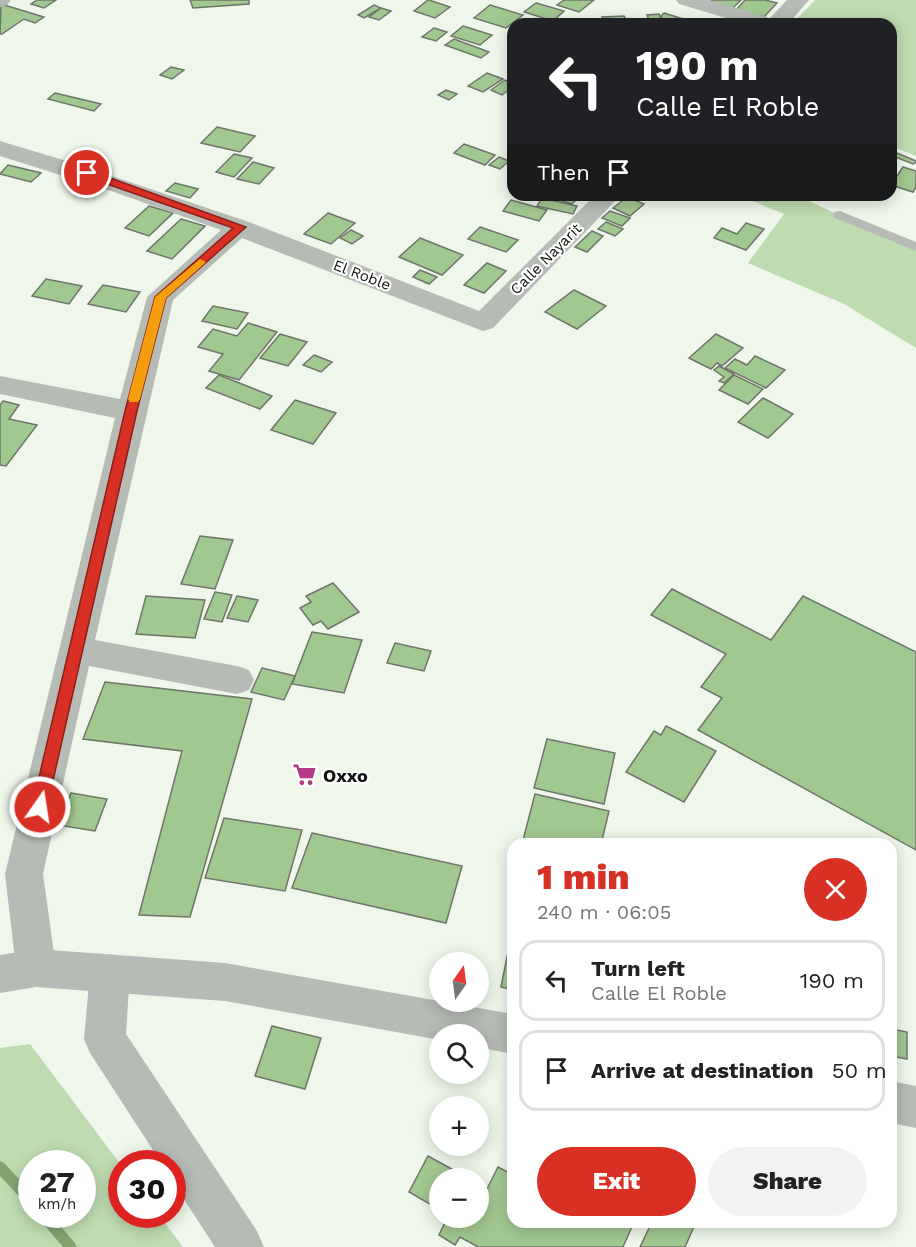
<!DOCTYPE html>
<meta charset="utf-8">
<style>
body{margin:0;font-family:"Work Sans",sans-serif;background:#f2f2f2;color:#222;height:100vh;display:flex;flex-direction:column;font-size:22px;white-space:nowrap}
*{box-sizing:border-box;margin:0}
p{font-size:20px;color:#767676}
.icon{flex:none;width:33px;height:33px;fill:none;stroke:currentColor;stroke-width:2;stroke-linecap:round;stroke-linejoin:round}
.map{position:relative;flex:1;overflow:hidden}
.panel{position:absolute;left:507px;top:838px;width:390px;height:390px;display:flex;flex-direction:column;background:#fff;border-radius:18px;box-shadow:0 3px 15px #0003}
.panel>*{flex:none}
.guide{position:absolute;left:507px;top:18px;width:390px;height:183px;border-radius:18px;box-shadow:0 3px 15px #0003;background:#202124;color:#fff;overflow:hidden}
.needle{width:39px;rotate:14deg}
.buttons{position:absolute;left:429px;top:952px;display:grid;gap:12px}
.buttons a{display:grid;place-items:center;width:60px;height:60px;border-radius:50%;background:#fff;box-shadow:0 3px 15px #0003;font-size:30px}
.speed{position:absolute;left:18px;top:1150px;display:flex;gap:12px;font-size:30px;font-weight:700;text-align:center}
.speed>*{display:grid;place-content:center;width:78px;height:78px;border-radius:50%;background:#fff;box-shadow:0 3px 15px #0003;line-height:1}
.speed small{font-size:15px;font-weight:400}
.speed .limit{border:9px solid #d22;background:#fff;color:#111}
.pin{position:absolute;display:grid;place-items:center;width:51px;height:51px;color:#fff;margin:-26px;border:3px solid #fff;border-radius:50%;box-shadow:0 2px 6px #0007}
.me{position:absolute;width:66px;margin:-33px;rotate:13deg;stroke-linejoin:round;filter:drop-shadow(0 0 4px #0008)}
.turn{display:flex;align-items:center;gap:21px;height:126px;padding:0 30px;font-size:27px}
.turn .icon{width:78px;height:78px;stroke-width:2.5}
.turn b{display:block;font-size:42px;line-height:51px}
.then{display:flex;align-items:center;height:57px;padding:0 30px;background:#0003;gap:12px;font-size:22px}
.round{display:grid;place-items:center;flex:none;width:63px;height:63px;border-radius:32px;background:#f2f2f2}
.headline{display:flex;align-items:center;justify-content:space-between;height:102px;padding:0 30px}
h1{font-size:36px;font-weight:800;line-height:45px;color:#d93025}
.action{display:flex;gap:12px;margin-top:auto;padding:12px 30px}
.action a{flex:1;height:69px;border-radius:36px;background:#d93025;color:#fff;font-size:24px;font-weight:800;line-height:69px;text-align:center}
.action a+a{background:#f2f2f2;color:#222}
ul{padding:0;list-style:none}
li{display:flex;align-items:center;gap:18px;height:81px;margin:0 12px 9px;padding:0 18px;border:3px solid #e0e0e0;border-radius:18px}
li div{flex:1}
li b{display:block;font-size:22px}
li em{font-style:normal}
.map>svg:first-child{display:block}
.green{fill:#bedcb1;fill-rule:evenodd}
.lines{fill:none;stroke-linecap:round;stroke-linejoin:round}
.stream{fill:#81a570;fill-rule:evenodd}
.building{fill:#a2c891;stroke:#6d766a;stroke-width:1.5}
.service{fill:#b7bbb5;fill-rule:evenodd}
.minor{fill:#b7bbb5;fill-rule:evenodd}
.tertiary{fill:#b7bbb5;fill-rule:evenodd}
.route{fill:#d93025;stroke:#8d1f18;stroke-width:1.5}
.slow{fill:#f59e0b}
.labels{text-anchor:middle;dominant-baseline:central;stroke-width:4.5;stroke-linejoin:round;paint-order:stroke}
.far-street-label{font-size:15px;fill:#111410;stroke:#fff}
.poi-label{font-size:18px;font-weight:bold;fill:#111410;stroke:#fff;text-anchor:start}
</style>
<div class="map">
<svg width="916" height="1247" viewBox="0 0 916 1247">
<rect width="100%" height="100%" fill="#eef7e9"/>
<g class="green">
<polygon points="815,0 916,0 916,156 891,146 891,24 792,24"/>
<polygon points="738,195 801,195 800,197 916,250 916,348 844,304 748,263 784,214"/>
<path d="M30 1044 121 1165 122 1215H159L183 1247H0V1048ZM32 1164H82V1215H32Z"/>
</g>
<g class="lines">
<g class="stream">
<polygon points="0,1161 4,1163 32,1193 32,1208 28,1206 0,1176"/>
<polygon points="37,1215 51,1215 75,1243 77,1247 63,1247 39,1219"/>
</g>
</g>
<g class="building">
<polygon points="37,0 56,0 44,8 31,4"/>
<polygon points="190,0 249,0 249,4 193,8"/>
<polygon points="428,0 429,0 450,7 435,18 414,11"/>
<polygon points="564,0 594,0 579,12 557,5"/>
<polygon points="712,0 741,0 733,8 710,2"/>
<polygon points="745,0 765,0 777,3 764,17 736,10"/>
<polygon points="536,3 564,11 553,21 524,12"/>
<polygon points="1,4 44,17 35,23 24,19 2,34 0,34"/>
<polygon points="374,5 381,8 364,18 358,15"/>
<polygon points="490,5 523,15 506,28 474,18"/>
<polygon points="381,8 391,11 379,20 369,17"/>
<polygon points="664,13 699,24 665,24 661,16"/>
<polygon points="659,14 663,24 605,24 602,17 624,16 628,24 650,22 647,15"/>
<polygon points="463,26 492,35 480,45 451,36"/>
<polygon points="434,28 447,32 436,41 422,37"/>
<polygon points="454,39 489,52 481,58 445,45"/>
<polygon points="171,67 184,70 172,79 160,75"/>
<polygon points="487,73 503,79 483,92 468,86"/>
<polygon points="505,80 513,84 513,87 502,95 491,90"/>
<polygon points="446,90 457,94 449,100 438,95"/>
<polygon points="55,93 101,104 94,111 48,99"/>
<polygon points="217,127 255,136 240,152 201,143"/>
<polygon points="464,144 495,155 485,165 454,153"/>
<polygon points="897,153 916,161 916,162 913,164 893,156"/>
<polygon points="234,154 252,158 234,177 216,172"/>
<polygon points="499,157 509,161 500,169 489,165"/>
<polygon points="253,162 274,168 259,184 237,179"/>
<polygon points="8,165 41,173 31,182 0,174"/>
<polygon points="903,167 916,171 916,187 913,192 891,185"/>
<polygon points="175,183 198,189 190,198 166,191"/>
<polygon points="570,195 578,198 572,204 546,196"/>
<polygon points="627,197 644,204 630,216 613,208"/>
<polygon points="542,198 577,206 573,214 537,206"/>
<polygon points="511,200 547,210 539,221 503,211"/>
<polygon points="149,206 173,213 149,236 125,228"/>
<polygon points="610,211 630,218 622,226 602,218"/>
<polygon points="328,213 355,223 331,244 304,234"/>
<polygon points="181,219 205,226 172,259 147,251"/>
<polygon points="606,222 623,229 615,236 598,229"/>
<polygon points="746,223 764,229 746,250 714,238 722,228 737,234"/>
<polygon points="480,227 518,240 506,252 468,239"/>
<polygon points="351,230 363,236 352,244 340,238"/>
<polygon points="592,231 603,236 587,252 575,247"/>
<polygon points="420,238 463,255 442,275 399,257"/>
<polygon points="487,263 506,271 484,293 464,285"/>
<polygon points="420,270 437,277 429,284 413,277"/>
<polygon points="46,279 82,286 69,304 32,296"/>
<polygon points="103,285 140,292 126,312 88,304"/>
<polygon points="574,290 606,306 577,329 545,312"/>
<polygon points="213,306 248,313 237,329 202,321"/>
<polygon points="248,323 277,332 239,380 209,371 223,354 198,347 213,329 237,336"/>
<polygon points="280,334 307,342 288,366 260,358"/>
<polygon points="716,334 743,348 722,366 717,363 711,369 689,358"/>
<polygon points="314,355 332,362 321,372 303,365"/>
<polygon points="755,356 785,370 766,388 725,368 735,359 747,365"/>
<polygon points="719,366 734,374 724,383 719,381 724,377 714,370"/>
<polygon points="219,375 272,396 260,409 206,388"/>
<polygon points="734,375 763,389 748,404 719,390"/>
<polygon points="763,398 793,414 768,438 738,422"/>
<polygon points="295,400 336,413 313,444 271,430"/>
<polygon points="3,401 19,405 9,419 37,425 6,466 0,465 0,405"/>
<polygon points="200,536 233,540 215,589 181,584"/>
<polygon points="333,583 359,612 328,629 321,621 313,625 300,608 311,602 306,596"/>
<polygon points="672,589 771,640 803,596 916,652 916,850 698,730 722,698 701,687 726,654 651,615"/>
<polygon points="215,592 232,595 222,622 204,619"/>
<polygon points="146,596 205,600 195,638 136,634"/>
<polygon points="237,596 258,600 248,622 227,618"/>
<polygon points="312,632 362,640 344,693 292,684"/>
<polygon points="395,643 431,651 424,671 387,663"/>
<polygon points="262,668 295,676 284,700 251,692"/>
<polygon points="105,682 252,699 190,917 139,915 182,751 83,739"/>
<polygon points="666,726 716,751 684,802 626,772 654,731 661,735"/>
<polygon points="547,739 615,753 604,804 534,788"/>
<polygon points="71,793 107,799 95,831 58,825"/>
<polygon points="535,794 609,811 601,844 522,844"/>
<polygon points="224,818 302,830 285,891 205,878"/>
<polygon points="312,833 462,866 446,923 292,888"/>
<polygon points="509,947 513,947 513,990 501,987"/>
<polygon points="272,1026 321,1038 305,1089 255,1076"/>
<polygon points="891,1029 907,1032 907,1059 891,1056"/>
<polygon points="428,1156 470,1179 440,1179 440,1210 409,1192"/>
<polygon points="498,1167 513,1175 513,1222 634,1222 623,1247 478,1247 460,1237 455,1245 439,1235 447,1218 478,1218 478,1184 487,1189"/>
<polygon points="652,1222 696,1222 685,1247 640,1247"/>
</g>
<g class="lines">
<polygon class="service" points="840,211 916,242 916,251 835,218 833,215 835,212"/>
<g class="minor">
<polygon points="0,0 11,0 7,5 0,7"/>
<polygon points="676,0 709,0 770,18 787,0 809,0 788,24 746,24 679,4"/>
<polygon points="0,141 70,162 249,222 479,311 595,195 621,195 493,328 483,331 242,238 173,300 95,640 237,666 249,670 254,680 249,690 237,694 89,666 43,874 56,968 50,981 36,987 22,981 16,968 5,874 115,418 0,394 0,376 120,399 147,297 221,230 114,192 0,156"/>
<polygon points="110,954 124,960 130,973 126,1034 257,1231 264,1247 215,1247 172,1181 172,1164 162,1164 90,1053 84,1039 90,973 96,960"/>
</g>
<g class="tertiary">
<polygon points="36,949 225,963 513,1014 513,1054 478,1047 478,1035 440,1035 440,1040 225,1001 36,987 0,993 0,955"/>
<polygon points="891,1081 916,1086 916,1128 891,1123"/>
</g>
</g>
<polygon class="route" points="84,171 91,171 246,227 166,298 137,411 47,807 45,812 40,814 34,812 32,807 125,411 155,297 233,228 84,176"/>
<polygon class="slow" points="200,259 206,262 204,264 166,298 140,399 138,402 130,402 128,399 155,297"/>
<defs>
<symbol id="supermarket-bare" viewBox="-9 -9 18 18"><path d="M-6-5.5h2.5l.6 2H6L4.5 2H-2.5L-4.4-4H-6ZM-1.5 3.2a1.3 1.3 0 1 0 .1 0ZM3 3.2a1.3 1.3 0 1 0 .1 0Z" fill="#b53887" stroke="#fff" stroke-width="2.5" paint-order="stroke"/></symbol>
</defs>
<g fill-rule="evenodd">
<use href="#supermarket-bare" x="288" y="758" width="33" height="33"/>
</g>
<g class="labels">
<g class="far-street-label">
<text transform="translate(546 259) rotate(-45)">Calle Nayarit</text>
<text transform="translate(362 275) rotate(21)">El Roble</text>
</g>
<g class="poi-label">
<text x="323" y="775">Oxxo</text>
</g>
</g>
</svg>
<div class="buttons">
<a><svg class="needle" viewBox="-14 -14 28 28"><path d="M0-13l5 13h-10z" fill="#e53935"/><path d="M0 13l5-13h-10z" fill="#767676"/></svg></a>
<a><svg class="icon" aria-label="search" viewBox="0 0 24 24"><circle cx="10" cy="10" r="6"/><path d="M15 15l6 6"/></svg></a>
<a>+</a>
<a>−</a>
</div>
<div class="speed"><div>27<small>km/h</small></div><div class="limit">30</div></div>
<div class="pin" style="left:87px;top:173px;background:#d93025"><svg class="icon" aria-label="arrive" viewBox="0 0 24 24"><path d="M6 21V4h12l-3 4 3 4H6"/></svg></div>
<svg class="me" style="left:40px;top:807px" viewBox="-20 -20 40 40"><circle r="17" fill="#d93025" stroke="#fff" stroke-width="3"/><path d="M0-11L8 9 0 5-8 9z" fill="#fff"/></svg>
<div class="guide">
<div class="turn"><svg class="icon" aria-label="left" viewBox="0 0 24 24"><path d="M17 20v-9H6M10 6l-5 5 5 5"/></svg><div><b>190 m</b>Calle El Roble</div></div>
<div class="then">Then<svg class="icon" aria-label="arrive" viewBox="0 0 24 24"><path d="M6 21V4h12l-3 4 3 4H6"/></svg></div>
</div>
<section class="panel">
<div class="headline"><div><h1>1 min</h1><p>240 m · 06:05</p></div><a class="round" style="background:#d93025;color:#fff"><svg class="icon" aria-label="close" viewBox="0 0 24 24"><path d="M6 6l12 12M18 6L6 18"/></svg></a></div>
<ul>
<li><svg class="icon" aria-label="left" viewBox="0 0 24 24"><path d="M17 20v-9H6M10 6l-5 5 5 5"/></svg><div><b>Turn left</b><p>Calle El Roble</p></div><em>190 m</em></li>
<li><svg class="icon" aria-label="arrive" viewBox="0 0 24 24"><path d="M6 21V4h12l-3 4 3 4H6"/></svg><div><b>Arrive at destination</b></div><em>50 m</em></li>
</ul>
<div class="action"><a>Exit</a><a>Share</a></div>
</section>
</div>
